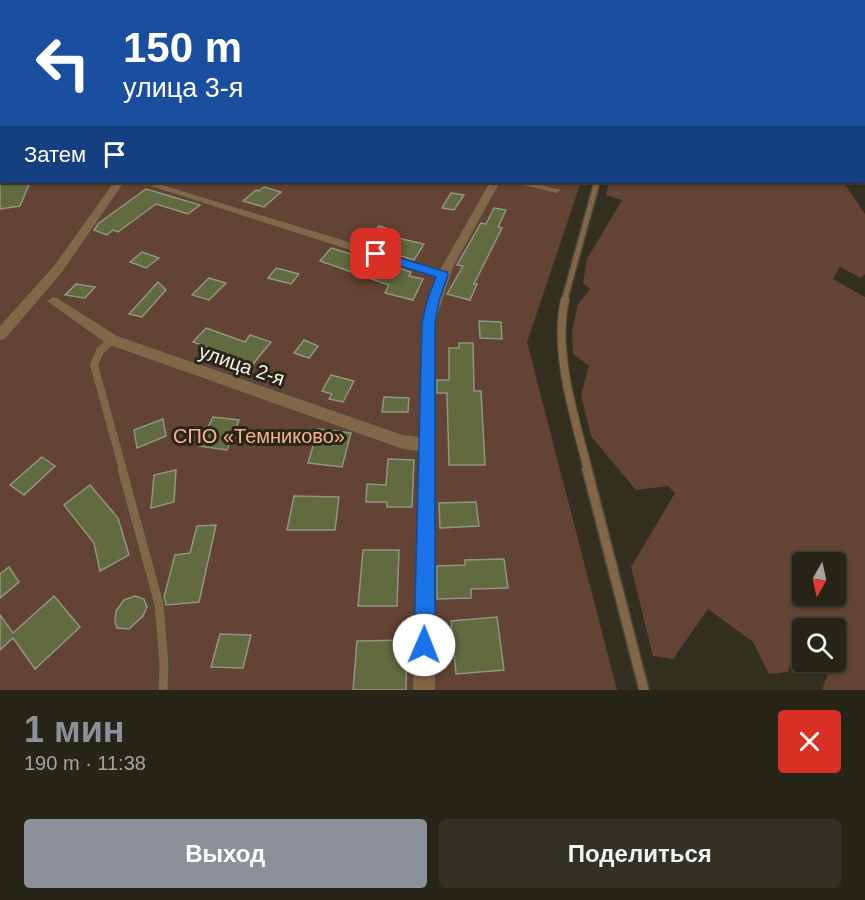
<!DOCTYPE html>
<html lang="ru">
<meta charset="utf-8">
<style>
body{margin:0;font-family:Arial,sans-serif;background:#333025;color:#f1f3f6;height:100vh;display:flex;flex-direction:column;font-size:22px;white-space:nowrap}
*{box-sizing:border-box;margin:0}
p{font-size:20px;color:#a4a4a2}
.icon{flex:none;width:33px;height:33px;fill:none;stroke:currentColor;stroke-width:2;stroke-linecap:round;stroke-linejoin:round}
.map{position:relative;height:690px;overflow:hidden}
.panel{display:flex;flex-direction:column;background:#272418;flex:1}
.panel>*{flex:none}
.hud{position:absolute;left:0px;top:0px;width:866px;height:183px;box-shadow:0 2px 4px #0004,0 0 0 2px #434137;background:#1a4fa0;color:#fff;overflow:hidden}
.needle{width:39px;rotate:189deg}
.tools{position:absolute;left:792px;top:552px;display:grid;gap:12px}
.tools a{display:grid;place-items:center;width:54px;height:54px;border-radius:6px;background:#272418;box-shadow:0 2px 4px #0004,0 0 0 2px #434137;font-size:30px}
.pin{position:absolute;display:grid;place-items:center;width:51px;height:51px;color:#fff;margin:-26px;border-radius:12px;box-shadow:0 3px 9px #0006}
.me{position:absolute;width:66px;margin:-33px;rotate:1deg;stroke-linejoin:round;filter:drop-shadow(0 0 4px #0008)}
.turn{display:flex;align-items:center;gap:21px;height:126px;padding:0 24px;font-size:27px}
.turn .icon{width:78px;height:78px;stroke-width:2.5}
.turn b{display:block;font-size:42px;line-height:51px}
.then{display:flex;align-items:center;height:57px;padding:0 24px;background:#0003;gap:12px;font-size:22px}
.round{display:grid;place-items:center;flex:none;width:63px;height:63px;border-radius:6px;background:#333025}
.summary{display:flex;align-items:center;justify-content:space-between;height:102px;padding:0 24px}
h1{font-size:36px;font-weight:700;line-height:45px;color:#8c9099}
.cta{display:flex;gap:12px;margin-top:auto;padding:12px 24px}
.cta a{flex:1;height:69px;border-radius:6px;background:#8c9099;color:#fff;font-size:24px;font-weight:700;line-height:69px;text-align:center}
.cta a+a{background:#333025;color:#f1f3f6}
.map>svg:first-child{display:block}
.green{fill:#624334;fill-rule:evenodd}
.building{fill:#616b3f;stroke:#909583;stroke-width:1.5}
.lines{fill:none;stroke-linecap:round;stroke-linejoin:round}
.lane-far2-casing{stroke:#4f4b3c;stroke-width:8}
.lane-far1-casing{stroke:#4f4b3c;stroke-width:10}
.lane-casing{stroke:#4f4b3c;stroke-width:12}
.street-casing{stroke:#4f4b3c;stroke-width:2}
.lane-far2{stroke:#816647;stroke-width:5}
.lane-far1{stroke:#816647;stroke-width:8}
.lane{stroke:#816647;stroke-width:9}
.street{fill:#816647;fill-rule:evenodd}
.route{fill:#1a73e8;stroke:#114b97;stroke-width:1.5}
.labels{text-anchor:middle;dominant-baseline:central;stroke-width:6;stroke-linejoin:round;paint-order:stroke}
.street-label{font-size:20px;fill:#f5f3e9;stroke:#2a2617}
.park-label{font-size:20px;fill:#f8b18e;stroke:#2a2617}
</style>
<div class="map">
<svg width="865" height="690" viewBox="0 0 865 690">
<rect width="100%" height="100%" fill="#343020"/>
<g class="green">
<polygon points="0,74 2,182 581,182 527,342 617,690 0,690"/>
<path d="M609 182H837L846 186 865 214V274L861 278 840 267 833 279 865 297V690H822L832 662H836L839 640 836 636V628H828L825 625 820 628H802V646L792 655 788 672 769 674 753 642 708 609 673 659 653 656 631 567 675 493 668 486 636 490 591 436 581 395 589 366 573 354 572 331 578 304 590 289 583 283 587 259 622 200 606 195ZM802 562H836V596H802Z"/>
</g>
<g class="building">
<polygon points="0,182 30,182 20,206 0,209"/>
<polygon points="264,187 281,192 264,207 243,201 256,190 259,191"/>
<polygon points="146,189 200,205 188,214 156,204 118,232 113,230 107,235 94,230 99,223"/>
<polygon points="451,193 464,195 454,210 442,208"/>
<polygon points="494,208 506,210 498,227 502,228 474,284 477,284 470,300 447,294 463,266 457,265 481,223 486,224"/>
<polygon points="379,226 397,232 393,237 424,244 414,260 364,245"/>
<polygon points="331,248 411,272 409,276 423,279 413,300 385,293 389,285 320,261"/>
<polygon points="142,252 159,258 146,268 130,262"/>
<polygon points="276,268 299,274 291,284 268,278"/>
<polygon points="209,278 226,283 209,300 192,295"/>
<polygon points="158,282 166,290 142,317 129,314"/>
<polygon points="76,284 95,287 85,298 65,295"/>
<polygon points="479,321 501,322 502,339 480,338"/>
<polygon points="206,328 245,342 250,335 271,342 253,364 193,342"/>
<polygon points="304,340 318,346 309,358 294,353"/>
<polygon points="459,343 473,343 474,391 481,391 485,465 449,465 447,393 437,393 437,380 449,380 449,348 459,348"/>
<polygon points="331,375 354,381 343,402 329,399 332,394 322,391"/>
<polygon points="384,397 409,398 408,412 382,412"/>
<polygon points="213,417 239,420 227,450 199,446"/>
<polygon points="163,419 166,436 137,448 134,430"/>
<polygon points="318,429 351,433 342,467 308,463"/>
<polygon points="42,457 55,466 24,495 10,485"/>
<polygon points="388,459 414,460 412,507 387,507 387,502 366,502 367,484 386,485"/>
<polygon points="176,470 174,502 151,508 154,475"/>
<polygon points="90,485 118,518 129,555 100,571 94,543 64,505"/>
<polygon points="294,496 339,497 335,530 287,530"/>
<polygon points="476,502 479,526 440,528 439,503"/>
<polygon points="216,525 199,602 166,605 164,597 175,555 190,553 197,526"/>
<polygon points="363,550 399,550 397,606 358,606"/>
<polygon points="504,559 508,588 471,589 471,598 437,599 437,566 465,565 465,560"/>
<polygon points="9,567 19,582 0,598 0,574"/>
<polygon points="54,596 80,627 35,669 13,638 0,650 0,615 13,633"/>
<polygon points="135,596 144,599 147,607 143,616 129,629 117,628 115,622 116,611 124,600"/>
<polygon points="497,617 504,670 456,674 451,621"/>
<polygon points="220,634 251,635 243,668 211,667"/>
<polygon points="407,640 406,690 353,690 357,641"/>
</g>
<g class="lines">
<defs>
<polyline id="lane-far2" points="564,302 597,182"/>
<g id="lane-far1">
<path d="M565 300C553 352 575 419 588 470"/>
<polyline points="112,340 100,351 94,365 123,470"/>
</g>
<g id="lane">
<polyline points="122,469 159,604 164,665 163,690"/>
<polyline points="587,469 644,690"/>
</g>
<g id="street">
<polygon points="0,94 2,94 0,100"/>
<polygon points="114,182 124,182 62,272 5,339 0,340 0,326 54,266"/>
<polygon points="490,182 500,182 453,267 435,323 435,690 413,690 419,451 403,449 107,344 47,301 53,297 57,298 117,336 403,435 420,437 423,323 437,278 151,186 159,184 440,270"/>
<polygon points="511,182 528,182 561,190 556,193"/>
</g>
</defs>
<use href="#lane-far2" class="lane-far2-casing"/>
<use href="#lane-far1" class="lane-far1-casing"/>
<use href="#lane" class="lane-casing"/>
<use href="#street" class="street-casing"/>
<use href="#lane-far2" class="lane-far2"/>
<use href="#lane-far1" class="lane-far1"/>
<use href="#lane" class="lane"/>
<use href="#street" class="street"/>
</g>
<linearGradient id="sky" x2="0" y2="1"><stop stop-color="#1d1a12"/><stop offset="0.44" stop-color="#4a4e4e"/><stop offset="1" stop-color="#4a4e4e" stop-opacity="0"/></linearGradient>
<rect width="865" height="170" fill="url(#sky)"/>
<polygon class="route" points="376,251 447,272 448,275 439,301 435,323 435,645 432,653 424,656 417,653 414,645 422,323 427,301 436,277 372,257 370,254"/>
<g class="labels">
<g class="street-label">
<text transform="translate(242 365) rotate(19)">улица 2-я</text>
</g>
<g class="park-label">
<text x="259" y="436">СПО «Темниково»</text>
</g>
</g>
</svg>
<div class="tools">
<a><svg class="needle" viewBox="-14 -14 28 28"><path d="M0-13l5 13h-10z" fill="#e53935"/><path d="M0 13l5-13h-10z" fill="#a4a4a2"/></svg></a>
<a><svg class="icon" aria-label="search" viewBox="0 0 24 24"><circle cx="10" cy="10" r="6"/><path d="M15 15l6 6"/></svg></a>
</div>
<div class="pin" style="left:376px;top:254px;background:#d93025"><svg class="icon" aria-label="arrive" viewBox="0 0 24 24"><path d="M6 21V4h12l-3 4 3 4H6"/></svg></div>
<svg class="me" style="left:424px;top:645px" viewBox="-20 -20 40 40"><circle r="19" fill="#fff"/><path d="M0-13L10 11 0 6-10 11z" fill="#1a73e8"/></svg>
<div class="hud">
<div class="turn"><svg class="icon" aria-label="left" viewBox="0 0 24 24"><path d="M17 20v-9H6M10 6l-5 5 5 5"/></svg><div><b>150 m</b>улица 3-я</div></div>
<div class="then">Затем<svg class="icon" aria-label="arrive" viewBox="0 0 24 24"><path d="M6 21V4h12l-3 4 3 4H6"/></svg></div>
</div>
</div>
<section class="panel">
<div class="summary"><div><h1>1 мин</h1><p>190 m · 11:38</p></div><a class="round" style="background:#d93025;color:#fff"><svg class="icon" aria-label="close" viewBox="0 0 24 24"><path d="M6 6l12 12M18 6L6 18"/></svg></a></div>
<div class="cta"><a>Выход</a><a>Поделиться</a></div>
</section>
